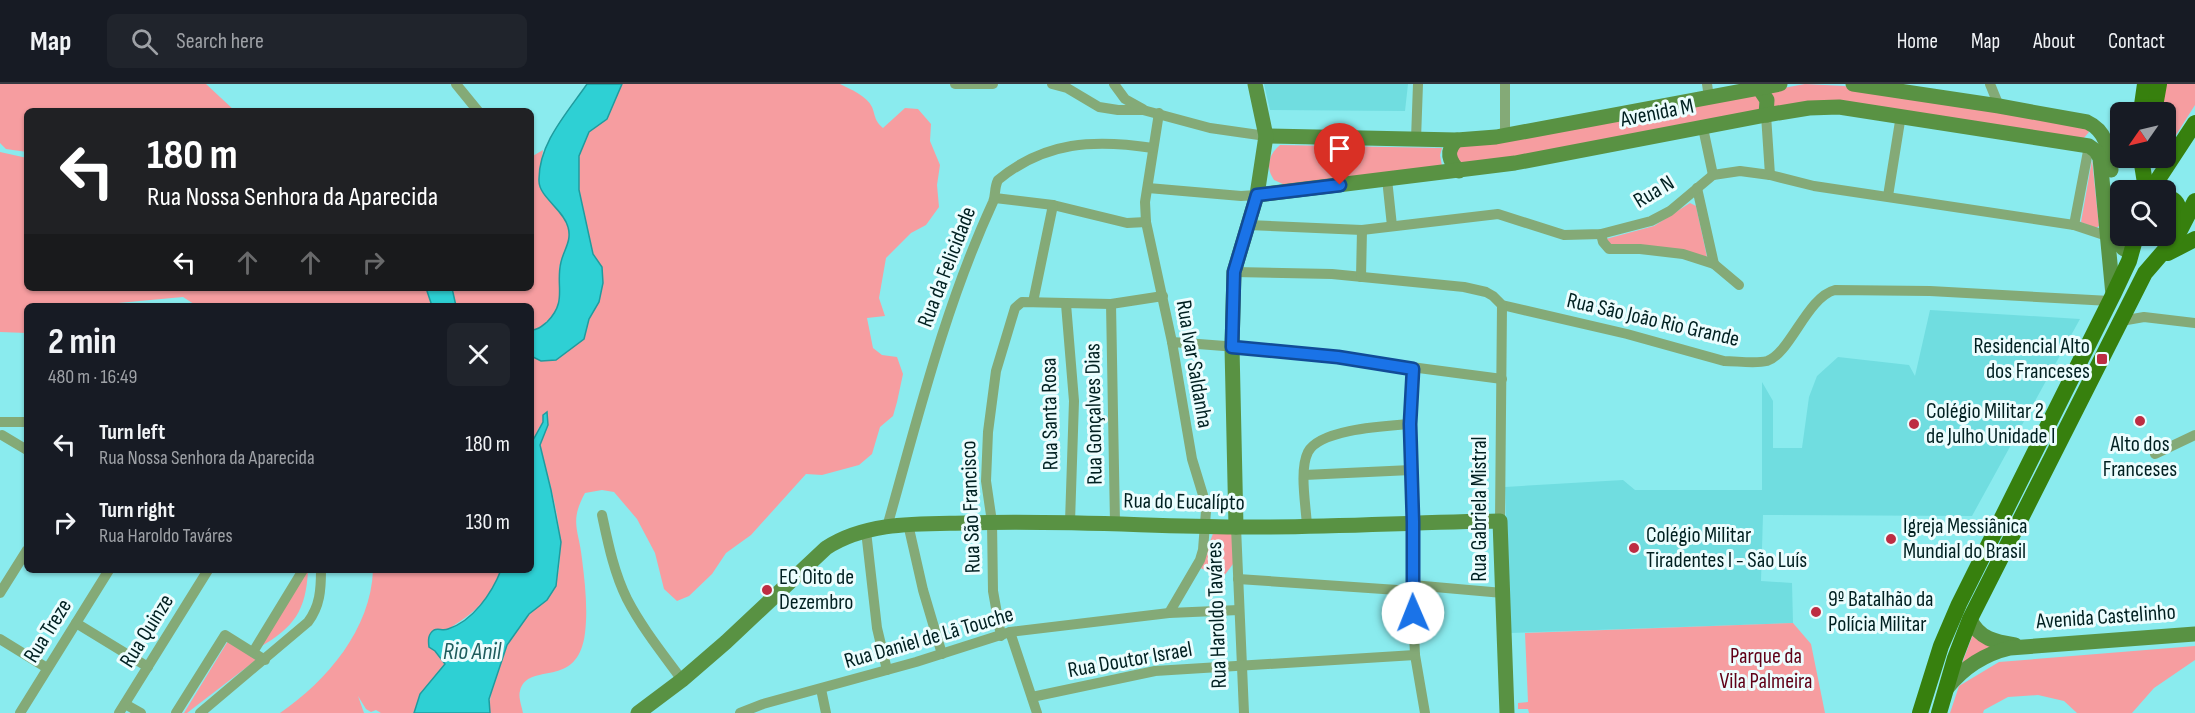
<!DOCTYPE html>
<meta charset="utf-8">
<style>
body{margin:0;font-family:"Sofia Sans Condensed",sans-serif;background:#20242c;color:#f1f3f6;height:100vh;display:flex;flex-direction:column;font-size:22px;white-space:nowrap}
*{box-sizing:border-box;margin:0}
p{font-size:20px;color:#9ea1a6}
.icon{flex:none;width:33px;height:33px;fill:none;stroke:currentColor;stroke-width:2;stroke-linecap:round;stroke-linejoin:round}
.map{position:relative;flex:1;overflow:hidden}
.drawer{position:absolute;left:24px;top:219px;width:510px;height:270px;display:flex;flex-direction:column;background:#171b24;border-radius:9px;box-shadow:0 2px 4px #0004}
.drawer>*{flex:none}
.top-card{position:absolute;left:24px;top:24px;width:510px;height:183px;border-radius:9px;box-shadow:0 2px 4px #0004;background:#202124;color:#fff;overflow:hidden}
.needle{width:39px;rotate:236deg}
.controls{position:absolute;left:2110px;top:18px;display:grid;gap:12px}
.controls a{display:grid;place-items:center;width:66px;height:66px;border-radius:9px;background:#171b24;box-shadow:0 2px 4px #0004;font-size:30px}
.pin{position:absolute;display:grid;place-items:center;width:51px;height:51px;color:#fff;margin:-62px -26px;border-radius:50% 50% 50% 0;rotate:-45deg;box-shadow:0 0 6px #0007}
.pin .icon{rotate:45deg}
.me{position:absolute;width:66px;margin:-33px;rotate:359deg;stroke-linejoin:round;filter:drop-shadow(0 0 4px #0008)}
.turn{display:flex;align-items:center;gap:21px;height:126px;padding:0 24px;font-size:27px}
.turn .icon{width:78px;height:78px;stroke-width:2.5}
.turn b{display:block;font-size:42px;line-height:51px}
.lanes{display:flex;align-items:center;height:57px;padding:0 24px;background:#0003;justify-content:center;gap:30px;direction:ltr}
.lanes .off{opacity:.35}
.round{display:grid;place-items:center;flex:none;width:63px;height:63px;border-radius:9px;background:#20242c}
.overview{display:flex;align-items:center;justify-content:space-between;height:102px;padding:0 24px}
h1{font-size:36px;font-weight:700;line-height:45px}
ul{padding:0;list-style:none}
li{display:flex;align-items:center;gap:18px;height:78px;padding:0 24px}
li div{flex:1}
li b{display:block;font-size:22px}
li em{font-style:normal}
header{display:flex;align-items:center;gap:36px;box-sizing:border-box;height:84px;padding:0 30px;background:#171b24;border-bottom:2px solid #363941}
header strong{font-size:28px}
nav{display:flex;gap:33px;margin-inline-start:auto;font-size:21px}
.search{width:420px;height:54px;background:#20242c;display:flex;align-items:center;gap:15px;box-sizing:border-box;padding:0 21px;border-radius:9px;color:#9ea1a6;font-size:22px}
.map>svg:first-child{display:block}
.built{fill:#70dde0}
.green{fill:#f69da0}
.water{fill:#2ed0d4;stroke:#209b9e;stroke-width:1.5}
.lines{fill:none;stroke-linecap:round;stroke-linejoin:round}
.street{stroke:#84aa77;stroke-width:10}
.secondary{stroke:#599243;stroke-width:15}
.primary{stroke:#37800e;stroke-width:16}
.route-casing{stroke:#114b97;stroke-width:15}
.route{stroke:#1a73e8;stroke-width:10}
.poi-dot{fill:#bd2d43;stroke:#ecfdfe;stroke-width:2}
.labels{text-anchor:middle;dominant-baseline:central;stroke-width:6;stroke-linejoin:round;paint-order:stroke}
.street-label{font-size:22px;fill:#012021;stroke:#ecfdfe}
.poi-label{font-size:22px;fill:#012021;stroke:#ecfdfe;text-anchor:start}
.park-label{font-size:22px;fill:#600017;stroke:#ecfdfe}
.water-label{font-size:24px;font-style:italic;fill:#1f5d5e;stroke:#ecfdfe}
</style>
<header>
<strong>Map</strong>
<div class="search"><svg class="icon" aria-label="search" viewBox="0 0 24 24"><circle cx="10" cy="10" r="6"/><path d="M15 15l6 6"/></svg>Search here</div>
<nav><a>Home</a><a>Map</a><a>About</a><a>Contact</a></nav>
</header>
<div class="map">
<svg width="2195" height="629" viewBox="0 0 2195 629">
<rect width="100%" height="100%" fill="#8aebee"/>
<g class="built">
<polygon points="1264,0 1408,0 1405,27 1270,26"/>
<polygon points="1930,226 2080,235 1972,432 1763,431 1761,497 1792,499 1793,539 1510,549 1505,403 1623,396 1635,406 1762,406 1762,298 1773,317 1773,364 1802,364 1809,313 1817,292 1838,273 1909,281 1915,292"/>
</g>
<g class="green">
<polygon points="0,0 206,0 235,27 27,27 27,68 6,65 0,59"/>
<path d="M622 0H840C850 5 867 12 872 23 876 33 874 36 883 44L905 24 918 25 931 40 930 57 940 81 937 101 939 123 926 141 911 149 886 174 879 214 885 232 867 234 873 264 882 271 897 273 903 290 897 318 893 332 880 343 872 370 859 381 822 391 806 390 751 451 726 469 712 490 689 512 677 517 664 505 655 469 637 435 614 408 602 406 585 409C569 438 579 446 582 475 585 499 588 525 585 549 578 607 528 576 520 607 518 613 522 623 523 629H490C488 595 506 553 530 530 540 520 552 514 556 499 565 464 558 431 549 396 546 386 539 371 540 361 540 353 542 346 543 338L538 345 531 373V272L541 277 556 276 584 255 589 235 599 218 603 199 602 183 593 170 579 106V72L589 48 607 35Z"/>
<polygon points="1805,0 1844,2 2083,41 2089,48 2083,55 1845,19 1772,24 1767,7"/>
<polygon points="2165,0 2195,0 2195,21 2176,51 2166,49 2166,28 2161,28"/>
<polygon points="1752,10 1760,15 1759,27 1509,75 1462,80 1457,74 1456,63"/>
<path d="M1280 61 1442 64 1440 71 1442 82 1285 101 1274 96C1265 83 1269 70 1280 61Z"/>
<path d="M543 66C542 76 538 89 539 99 540 115 569 127 570 150 570 160 564 167 561 176 554 200 569 216 547 237 542 242 538 246 531 246V222H456L452 204H531V73Z"/>
<polygon points="0,68 27,74 27,204 426,204 432,222 197,222 183,213 118,219 114,222 27,222 27,249 0,248"/>
<polygon points="2092,76 2099,142 2096,144 2081,138"/>
<polygon points="1690,119 1696,122 1707,173 1611,163 1606,155 1654,142"/>
<polygon points="1214,447 1233,448 1233,480 1224,492 1200,484"/>
<path d="M308 486C306 527 294 543 260 563Z"/>
<path d="M373 486H501C488 519 476 527 447 546L442 545 429 563 435 567 445 580 420 610 414 629H381L376 626 371 628 366 625 358 612 364 629H280C327 597 371 545 373 486Z"/>
<polygon points="1793,539 1811,560 1825,629 1529,629 1528,625 1518,625 1518,619 1528,618 1525,549"/>
<polygon points="1973,550 1998,562 1961,582"/>
<polygon points="228,557 256,576 187,629 184,629"/>
<polygon points="2195,562 2195,576 2154,604 2132,629 2077,629 2064,617 2038,611 2008,613 1984,626 1983,629 1950,629 1959,602 1999,578"/>
</g>
<g class="water">
<path d="M587 0H622L607 35 589 48 579 72V106L593 170 602 183 603 199 599 218 589 235 584 255 556 276 541 277 531 272V246C538 246 542 242 547 238 568 217 555 202 561 178 564 165 572 157 568 143 564 126 539 113 539 97 538 60 567 29 587 0Z"/>
<polygon points="426,204 452,204 456,222 432,222"/>
<path d="M547 328 548 341 540 361 551 406 561 458 556 502 547 516 529 530 507 561 489 615 490 629H414L420 610 445 580 435 567 429 563C428 556 428 550 434 546 438 544 443 547 448 545 473 537 492 509 501 486H531L532 358 543 338V331Z"/>
</g>
<g class="lines">
<g class="street">
<polyline points="456,0 478,27"/>
<polyline points="955,0 993,0"/>
<polyline points="1052,0 1067,4 1099,23 1118,26 1143,26 1210,44 1266,52"/>
<polyline points="1114,0 1125,15 1143,25"/>
<polyline points="1505,0 1505,51"/>
<polyline points="1707,0 1709,13"/>
<polyline points="1990,0 1999,22"/>
<polyline points="1159,29 1145,118 1146,138 1172,258 1192,375 1203,411 1206,427 1203,466 1200,476 1169,529"/>
<polyline points="1766,31 1770,91"/>
<polyline points="1703,44 1713,91"/>
<polyline points="1416,55 1418,0"/>
<polyline points="1387,95 1392,142"/>
<polyline points="1148,104 1241,112 1257,111"/>
<polyline points="1697,104 1714,180"/>
<polyline points="1888,112 1901,31"/>
<polyline points="995,114 1053,121 1127,139 1146,138"/>
<polyline points="1248,141 1362,146 1498,130 1564,151 1601,150 1651,137 1670,127 1713,91 1740,87 1770,91 1814,102 2074,141 2107,152"/>
<polyline points="2074,141 2089,62"/>
<polyline points="1601,150 1603,158 1609,165 1640,165 1683,170 1714,180 1739,201"/>
<path d="M1234 188 1332 190 1464 203 1486 208 1493 212 1502 221 1627 250 1724 277C1737 277 1755 280 1767 277 1790 270 1807 213 1835 206L1930 207 2110 217"/>
<polyline points="1361,193 1362,146"/>
<polyline points="1033,218 1053,121"/>
<polyline points="1066,220 1074,317 1070,438"/>
<polyline points="1111,220 1115,439"/>
<polyline points="2121,237 2144,233 2195,239"/>
<polyline points="1172,258 1290,267 1502,295"/>
<polyline points="1413,285 1410,340 1413,438 1412,507 1415,571 1425,629"/>
<polyline points="0,338 27,338"/>
<polyline points="2,351 27,366"/>
<polyline points="2155,370 2195,351"/>
<polyline points="1304,391 1411,386"/>
<path d="M602 431C608 459 614 489 627 515 642 544 663 570 682 596"/>
<polyline points="1500,437 1502,221"/>
<polyline points="908,440 923,506 942,570"/>
<path d="M1307 442C1306 422 1299 386 1308 368 1320 345 1386 342 1410 340"/>
<path d="M887 443C918 333 945 222 993 118 996 111 994 104 998 96 1045 57 1095 55 1153 64"/>
<polyline points="1236,443 1244,629"/>
<polyline points="866,447 877,544 887,586"/>
<polyline points="1238,495 1412,507"/>
<polyline points="1412,501 1503,509"/>
<polyline points="0,509 27,466"/>
<polyline points="76,539 148,583"/>
<polyline points="1010,548 1037,629"/>
<polyline points="1001,552 993,507 992,438 986,397 988,348 996,287 1015,224 1022,218 1111,220 1163,212"/>
<polyline points="0,555 47,584"/>
<polyline points="253,568 303,486"/>
<polyline points="821,605 826,629"/>
<polyline points="1032,613 1155,587 1415,571"/>
<polyline points="125,620 141,629"/>
<polyline points="20,629 109,486"/>
<polyline points="119,629 208,486"/>
<polyline points="176,629 225,551 265,576"/>
<path d="M200 629 308 538C320 522 321 506 321 486"/>
<polyline points="740,629 763,620 916,578 1010,548 1169,529 1239,526"/>
</g>
<g class="secondary">
<path d="M1853 0 1999 22 2087 38C2107 47 2109 66 2111 86"/>
<polyline points="1759,4 1767,16 1766,31"/>
<polyline points="1266,52 1457,56 1496,53 1780,0"/>
<path d="M1457 56C1445 67 1449 77 1459 87"/>
<polyline points="1257,111 1515,79 1766,31 1809,24 1839,23 2089,62 2096,67 2100,74 2113,211"/>
<path d="M2116 137C2117 147 2115 161 2126 166"/>
<polyline points="1236,443 1232,263 1234,188 1257,111 1266,52 1255,0"/>
<path d="M1970 535C1979 555 1996 558 2015 561"/>
<path d="M1947 604C1964 583 1984 570 2010 564L2195 550"/>
<path d="M638 629 682 596 726 558 826 464C867 437 920 440 967 439 1057 436 1146 442 1236 443 1324 444 1412 438 1500 437L1507 629"/>
</g>
<g class="primary">
<polyline points="2141,28 2145,0"/>
<polyline points="2154,28 2159,0"/>
<polyline points="2141,74 2145,99"/>
<polyline points="2151,106 2195,39"/>
<path d="M2166 113C2184 117 2179 133 2173 146"/>
<polyline points="2168,169 2195,155"/>
<polyline points="1920,629 1941,562 1959,520 2113,211 2129,177 2136,152"/>
<polyline points="1939,629 1955,574 1970,535 2145,189 2177,152 2195,117"/>
</g>
</g>
<g class="lines">
<defs>
<polyline id="route" points="1340,101 1257,111 1234,188 1232,263 1338,273 1413,285 1410,340 1413,438 1413,529"/>
</defs>
<use href="#route" class="route-casing"/>
<use href="#route" class="route"/>
</g>
<g class="poi-dot">
<rect x="2096" y="269" width="12" height="12" rx="3"/>
<circle cx="2140" cy="337" r="6"/>
<circle cx="1914" cy="340" r="6"/>
<circle cx="1891" cy="455" r="6"/>
<circle cx="1634" cy="464" r="6"/>
<circle cx="767" cy="506" r="6"/>
<circle cx="1816" cy="528" r="6"/>
</g>
<g class="labels">
<g class="street-label">
<text transform="translate(1657 29) rotate(-11)">Avenida M</text>
<text transform="translate(1654 108) rotate(-31)">Rua N</text>
<text transform="translate(947 183) rotate(-69)">Rua da Felicidade</text>
<text transform="translate(1653 236) rotate(13)">Rua São João Rio Grande</text>
<text transform="translate(1194 280) rotate(80)">Rua Ivar Saldanha</text>
<text transform="translate(1050 330) rotate(-91)">Rua Santa Rosa</text>
<text transform="translate(1094 330) rotate(-91)">Rua Gonçalves Dias</text>
<text transform="translate(1184 418) rotate(1)">Rua do Eucalípto</text>
<text transform="translate(971 423) rotate(-92)">Rua São Francisco</text>
<text transform="translate(1479 425) rotate(-90)">Rua Gabriela Mistral</text>
<text transform="translate(1217 531) rotate(-92)">Rua Haroldo Taváres</text>
<text transform="translate(2106 533) rotate(-4)">Avenida Castelinho</text>
<text transform="translate(48 547) rotate(-58)">Rua Treze</text>
<text transform="translate(147 547) rotate(-58)">Rua Quinze</text>
<text transform="translate(929 554) rotate(-16)">Rua Daniel de Lã Touche</text>
<text transform="translate(1130 576) rotate(-10)">Rua Doutor Israel</text>
</g>
<g class="poi-label">
<text x="2090" y="262" text-anchor="end">Residencial Alto<tspan x="2090" dy="25">dos Franceses</tspan></text>
<text x="1926" y="327">Colégio Militar 2<tspan x="1926" dy="25">de Julho Unidade I</tspan></text>
<text x="2140" y="360" text-anchor="middle">Alto dos<tspan x="2140" dy="25">Franceses</tspan></text>
<text x="1903" y="442">Igreja Messiânica<tspan x="1903" dy="25">Mundial do Brasil</tspan></text>
<text x="1646" y="451">Colégio Militar<tspan x="1646" dy="25">Tiradentes I - São Luís</tspan></text>
<text x="779" y="493">EC Oito de<tspan x="779" dy="25">Dezembro</tspan></text>
<text x="1828" y="515">9º Batalhão da<tspan x="1828" dy="25">Polícia Militar</tspan></text>
</g>
<g class="park-label">
<text x="1766" y="572">Parque da<tspan x="1766" dy="25">Vila Palmeira</tspan></text>
</g>
<g class="water-label">
<text x="472" y="567">Rio Anil</text>
</g>
</g>
</svg>
<div class="controls">
<a><svg class="needle" viewBox="-14 -14 28 28"><path d="M0-13l5 13h-10z" fill="#e53935"/><path d="M0 13l5-13h-10z" fill="#9ea1a6"/></svg></a>
<a><svg class="icon" aria-label="search" viewBox="0 0 24 24"><circle cx="10" cy="10" r="6"/><path d="M15 15l6 6"/></svg></a>
</div>
<div class="pin" style="left:1340px;top:101px;background:#d93025"><svg class="icon" aria-label="arrive" viewBox="0 0 24 24"><path d="M6 21V4h12l-3 4 3 4H6"/></svg></div>
<svg class="me" style="left:1413px;top:529px" viewBox="-20 -20 40 40"><circle r="19" fill="#fff"/><path d="M0-13L10 11 0 6-10 11z" fill="#1a73e8"/></svg>
<div class="top-card">
<div class="turn"><svg class="icon" aria-label="left" viewBox="0 0 24 24"><path d="M17 20v-9H6M10 6l-5 5 5 5"/></svg><div><b>180 m</b>Rua Nossa Senhora da Aparecida</div></div>
<div class="lanes"><svg class="icon" aria-label="left" viewBox="0 0 24 24"><path d="M17 20v-9H6M10 6l-5 5 5 5"/></svg><svg class="icon off" aria-label="ahead" viewBox="0 0 24 24"><path d="M12 20V5M6 11l6-6 6 6"/></svg><svg class="icon off" aria-label="ahead" viewBox="0 0 24 24"><path d="M12 20V5M6 11l6-6 6 6"/></svg><svg class="icon off" aria-label="right" viewBox="0 0 24 24"><path d="M7 20v-9h11M14 6l5 5-5 5"/></svg></div>
</div>
<section class="drawer">
<div class="overview"><div><h1>2 min</h1><p>480 m · 16:49</p></div><a class="round"><svg class="icon" aria-label="close" viewBox="0 0 24 24"><path d="M6 6l12 12M18 6L6 18"/></svg></a></div>
<ul>
<li><svg class="icon" aria-label="left" viewBox="0 0 24 24"><path d="M17 20v-9H6M10 6l-5 5 5 5"/></svg><div><b>Turn left</b><p>Rua Nossa Senhora da Aparecida</p></div><em>180 m</em></li>
<li><svg class="icon" aria-label="right" viewBox="0 0 24 24"><path d="M7 20v-9h11M14 6l5 5-5 5"/></svg><div><b>Turn right</b><p>Rua Haroldo Taváres</p></div><em>130 m</em></li>
</ul>
</section>
</div>
